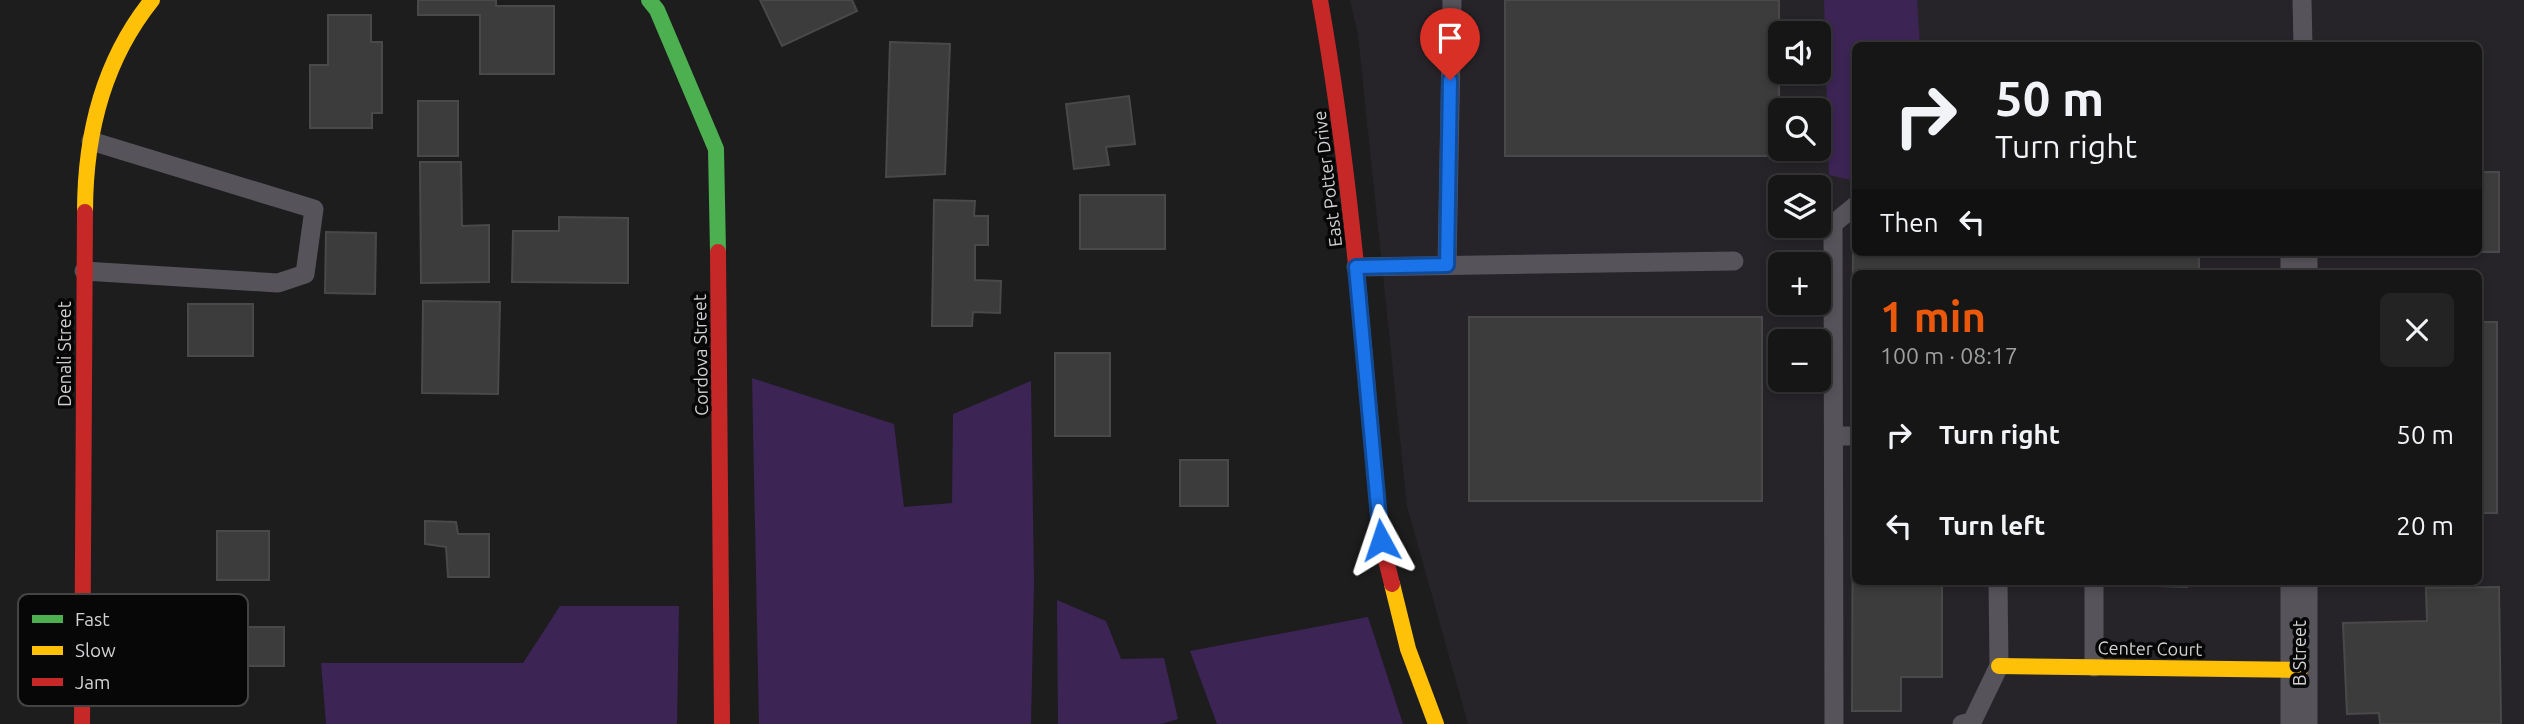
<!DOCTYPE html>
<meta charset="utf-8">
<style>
body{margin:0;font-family:Ubuntu,sans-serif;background:#232323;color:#f1f3f6;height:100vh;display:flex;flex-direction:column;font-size:26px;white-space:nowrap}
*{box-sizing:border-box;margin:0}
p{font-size:23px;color:#9e9fa1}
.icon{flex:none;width:38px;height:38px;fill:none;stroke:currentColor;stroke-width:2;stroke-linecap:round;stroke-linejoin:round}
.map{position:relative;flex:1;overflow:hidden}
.details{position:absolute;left:1852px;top:270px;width:630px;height:315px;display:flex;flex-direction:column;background:#161616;border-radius:10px;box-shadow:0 4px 10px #0003,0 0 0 2px #353535}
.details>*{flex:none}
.hud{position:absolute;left:1852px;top:42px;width:630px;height:214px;border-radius:10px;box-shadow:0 4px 10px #0003,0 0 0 2px #353535;background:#161616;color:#f1f3f6;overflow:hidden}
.controls{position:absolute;left:1768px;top:21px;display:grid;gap:14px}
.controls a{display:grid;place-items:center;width:63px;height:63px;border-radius:10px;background:#161616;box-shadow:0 4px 10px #0003,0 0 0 2px #353535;font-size:35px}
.pin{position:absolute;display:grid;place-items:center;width:60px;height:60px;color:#fff;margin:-72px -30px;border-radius:50% 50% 50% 0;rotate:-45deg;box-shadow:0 0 7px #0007}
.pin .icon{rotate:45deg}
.me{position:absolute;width:77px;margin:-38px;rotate:355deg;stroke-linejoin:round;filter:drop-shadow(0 0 5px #0008)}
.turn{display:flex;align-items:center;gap:24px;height:147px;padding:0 28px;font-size:32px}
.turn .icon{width:91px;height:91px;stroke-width:2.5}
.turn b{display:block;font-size:49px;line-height:60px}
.then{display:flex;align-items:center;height:66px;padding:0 28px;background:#0003;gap:14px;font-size:26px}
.round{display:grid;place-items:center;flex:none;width:74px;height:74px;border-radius:10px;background:#232323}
.summary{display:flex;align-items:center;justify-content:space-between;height:119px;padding:0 28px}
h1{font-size:42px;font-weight:700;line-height:52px;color:#ea580c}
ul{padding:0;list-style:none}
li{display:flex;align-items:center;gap:21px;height:91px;padding:0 28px}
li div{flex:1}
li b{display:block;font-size:26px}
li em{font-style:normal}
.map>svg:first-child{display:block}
.built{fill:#262429;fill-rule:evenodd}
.green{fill:#3c2454}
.building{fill:#3c3c3c;stroke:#49494a;stroke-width:2}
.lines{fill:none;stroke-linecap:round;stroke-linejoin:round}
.lane{stroke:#56535a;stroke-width:19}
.street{stroke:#56535a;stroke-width:37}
.fast{stroke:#4caf50;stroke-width:16}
.slow{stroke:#ffc107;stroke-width:16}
.jam{stroke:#c62828;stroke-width:16}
.route-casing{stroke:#114b97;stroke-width:18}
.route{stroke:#1a73e8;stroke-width:12}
.labels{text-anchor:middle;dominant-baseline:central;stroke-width:7;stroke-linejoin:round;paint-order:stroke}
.street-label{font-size:18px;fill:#d2d1d3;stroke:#070708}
.key{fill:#070708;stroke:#444445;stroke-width:2}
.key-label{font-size:19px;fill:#d2d1d3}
</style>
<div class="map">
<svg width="2524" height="724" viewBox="0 0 2524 724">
<rect width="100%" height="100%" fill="#1d1d1d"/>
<path class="built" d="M1350 0H2524V724H1468L1407 506 1358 34ZM1780 33H1818V72H1780ZM1855 46H2478V252H1855ZM1780 110H1818V149H1780ZM1780 187H1818V226H1780ZM1780 264H1818V303H1780ZM1855 273H2478V581H1855ZM1780 341H1818V380H1780Z"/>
<g class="green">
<polygon points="1824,0 1917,0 1920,45 1855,46 1855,181 1829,175"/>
<polygon points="752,378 894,424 904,507 952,503 953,414 1031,381 1034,581 1031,724 759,724"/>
<polygon points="1057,600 1106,621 1121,659 1164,658 1178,719 1161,724 1058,724"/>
<polygon points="560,606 679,606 677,724 326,724 321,663 523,663"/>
<polygon points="1368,617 1403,724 1217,724 1190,651"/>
</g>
<g class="building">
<polygon points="418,0 496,0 496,6 554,6 554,74 480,74 480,15 418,15"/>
<polygon points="760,0 852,0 857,11 782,46"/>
<rect x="1505" y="0" width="274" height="156"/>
<polygon points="328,15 371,15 371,42 382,42 382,113 372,113 372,128 310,128 310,65 328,65"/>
<polygon points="890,42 950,44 945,174 886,177"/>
<polygon points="1129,96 1135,144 1106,147 1109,165 1074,169 1066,104"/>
<rect x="418" y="101" width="40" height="55"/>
<polygon points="420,162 461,162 462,226 489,225 489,282 421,283"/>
<polygon points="2478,172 2499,172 2499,252 2439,252 2478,252"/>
<rect x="1080" y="195" width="85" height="54"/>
<polygon points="934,200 975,201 974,216 988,216 988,245 975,245 975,280 1001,281 1000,313 973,312 972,326 932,326"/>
<polygon points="559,217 628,218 628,283 512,282 513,231 559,231"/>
<polygon points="326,232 376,233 375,294 325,293"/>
<polygon points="1853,242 1855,242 1855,252 2199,252 2199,273 1855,273 1855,417 1852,417"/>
<polygon points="423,301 500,302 498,394 422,393"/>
<rect x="188" y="304" width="65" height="52"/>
<rect x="1469" y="317" width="293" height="184"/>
<rect x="2478" y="322" width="19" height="191"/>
<rect x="1055" y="353" width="55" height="83"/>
<polygon points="1853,455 1855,455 1855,581 1942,581 1942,677 1901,677 1901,711 1852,711"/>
<rect x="1180" y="460" width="48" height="46"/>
<polygon points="425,521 456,522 458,534 489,534 489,577 448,577 446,547 425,544"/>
<rect x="217" y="531" width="52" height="49"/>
<polygon points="2152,581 2193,581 2187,587 2158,586"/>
<polygon points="2499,587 2501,724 2380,724 2379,713 2347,714 2343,623 2427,621 2426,588"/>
<rect x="248" y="627" width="36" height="39"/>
</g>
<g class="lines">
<g class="lane">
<polyline points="2302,0 2303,46"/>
<polyline points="1447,265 1452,0"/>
<polyline points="1356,267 1734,261"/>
<polyline points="84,271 278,283 305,274 314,209 91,141"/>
<polyline points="1834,436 1855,436"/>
<polyline points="2094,667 2094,581"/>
<polyline points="1834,724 1833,224 1855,206"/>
<polyline points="1962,724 1972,722 1999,666 1998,581"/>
</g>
<g class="street">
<polyline points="2299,273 2299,252"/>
<polyline points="2299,581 2299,724"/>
</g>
<polyline class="fast" points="649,0 657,10 716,149 718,252"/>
<g class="slow">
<path d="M85 212C85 135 103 61 152 0"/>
<polyline points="1392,584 1408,649 1436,724"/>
<polyline points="1999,666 2300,670"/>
</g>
<g class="jam">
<path d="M1320 0C1352 179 1365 359 1381 540L1392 584"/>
<polyline points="718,252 722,724"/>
<polyline points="82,724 85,212"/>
</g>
</g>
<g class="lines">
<defs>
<polyline id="route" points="1381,540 1356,267 1447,265 1450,80"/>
</defs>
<use href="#route" class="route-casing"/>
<use href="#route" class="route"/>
</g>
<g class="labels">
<g class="street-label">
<text transform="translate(1327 179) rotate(-97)">East Potter Drive</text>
<text transform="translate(64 354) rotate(-90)">Denali Street</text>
<text transform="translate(700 355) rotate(-91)">Cordova Street</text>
<text transform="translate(2150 648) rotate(1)">Center Court</text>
<text transform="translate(2299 653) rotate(-90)">B Street</text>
</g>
</g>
<rect x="18" y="594" width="230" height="112" rx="10" class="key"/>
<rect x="32" y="615" width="31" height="8" fill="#4caf50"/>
<rect x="32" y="646" width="31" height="9" fill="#ffc107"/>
<rect x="32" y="678" width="31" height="8" fill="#c62828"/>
<g class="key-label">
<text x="75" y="626">Fast</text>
<text x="75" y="657">Slow</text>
<text x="75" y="689">Jam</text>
</g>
</svg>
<div class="controls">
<a><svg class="icon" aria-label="sound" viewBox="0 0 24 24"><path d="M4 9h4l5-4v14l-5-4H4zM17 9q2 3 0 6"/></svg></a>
<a><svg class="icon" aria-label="search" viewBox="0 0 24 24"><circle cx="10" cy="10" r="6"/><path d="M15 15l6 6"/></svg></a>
<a><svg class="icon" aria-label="layers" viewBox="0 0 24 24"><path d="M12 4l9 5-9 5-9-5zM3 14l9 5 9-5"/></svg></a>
<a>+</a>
<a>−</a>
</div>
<div class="pin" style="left:1450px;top:80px;background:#d93025"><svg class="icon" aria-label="arrive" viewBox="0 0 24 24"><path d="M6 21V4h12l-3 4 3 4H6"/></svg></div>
<svg class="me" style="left:1381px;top:540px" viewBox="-20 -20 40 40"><path d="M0-17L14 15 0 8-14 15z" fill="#1a73e8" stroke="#fff" stroke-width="4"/></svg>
<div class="hud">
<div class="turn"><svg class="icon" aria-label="right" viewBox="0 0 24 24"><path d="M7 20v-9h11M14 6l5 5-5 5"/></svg><div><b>50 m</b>Turn right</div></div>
<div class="then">Then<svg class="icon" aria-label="left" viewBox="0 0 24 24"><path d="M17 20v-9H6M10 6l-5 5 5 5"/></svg></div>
</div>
<section class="details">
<div class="summary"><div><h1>1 min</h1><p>100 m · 08:17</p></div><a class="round"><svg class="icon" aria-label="close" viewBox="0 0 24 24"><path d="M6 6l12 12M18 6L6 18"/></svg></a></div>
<ul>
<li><svg class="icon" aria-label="right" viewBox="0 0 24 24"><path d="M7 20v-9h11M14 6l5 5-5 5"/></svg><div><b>Turn right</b></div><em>50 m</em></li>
<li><svg class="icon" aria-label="left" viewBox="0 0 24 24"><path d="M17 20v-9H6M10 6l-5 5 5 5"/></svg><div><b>Turn left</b></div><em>20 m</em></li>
</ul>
</section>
</div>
